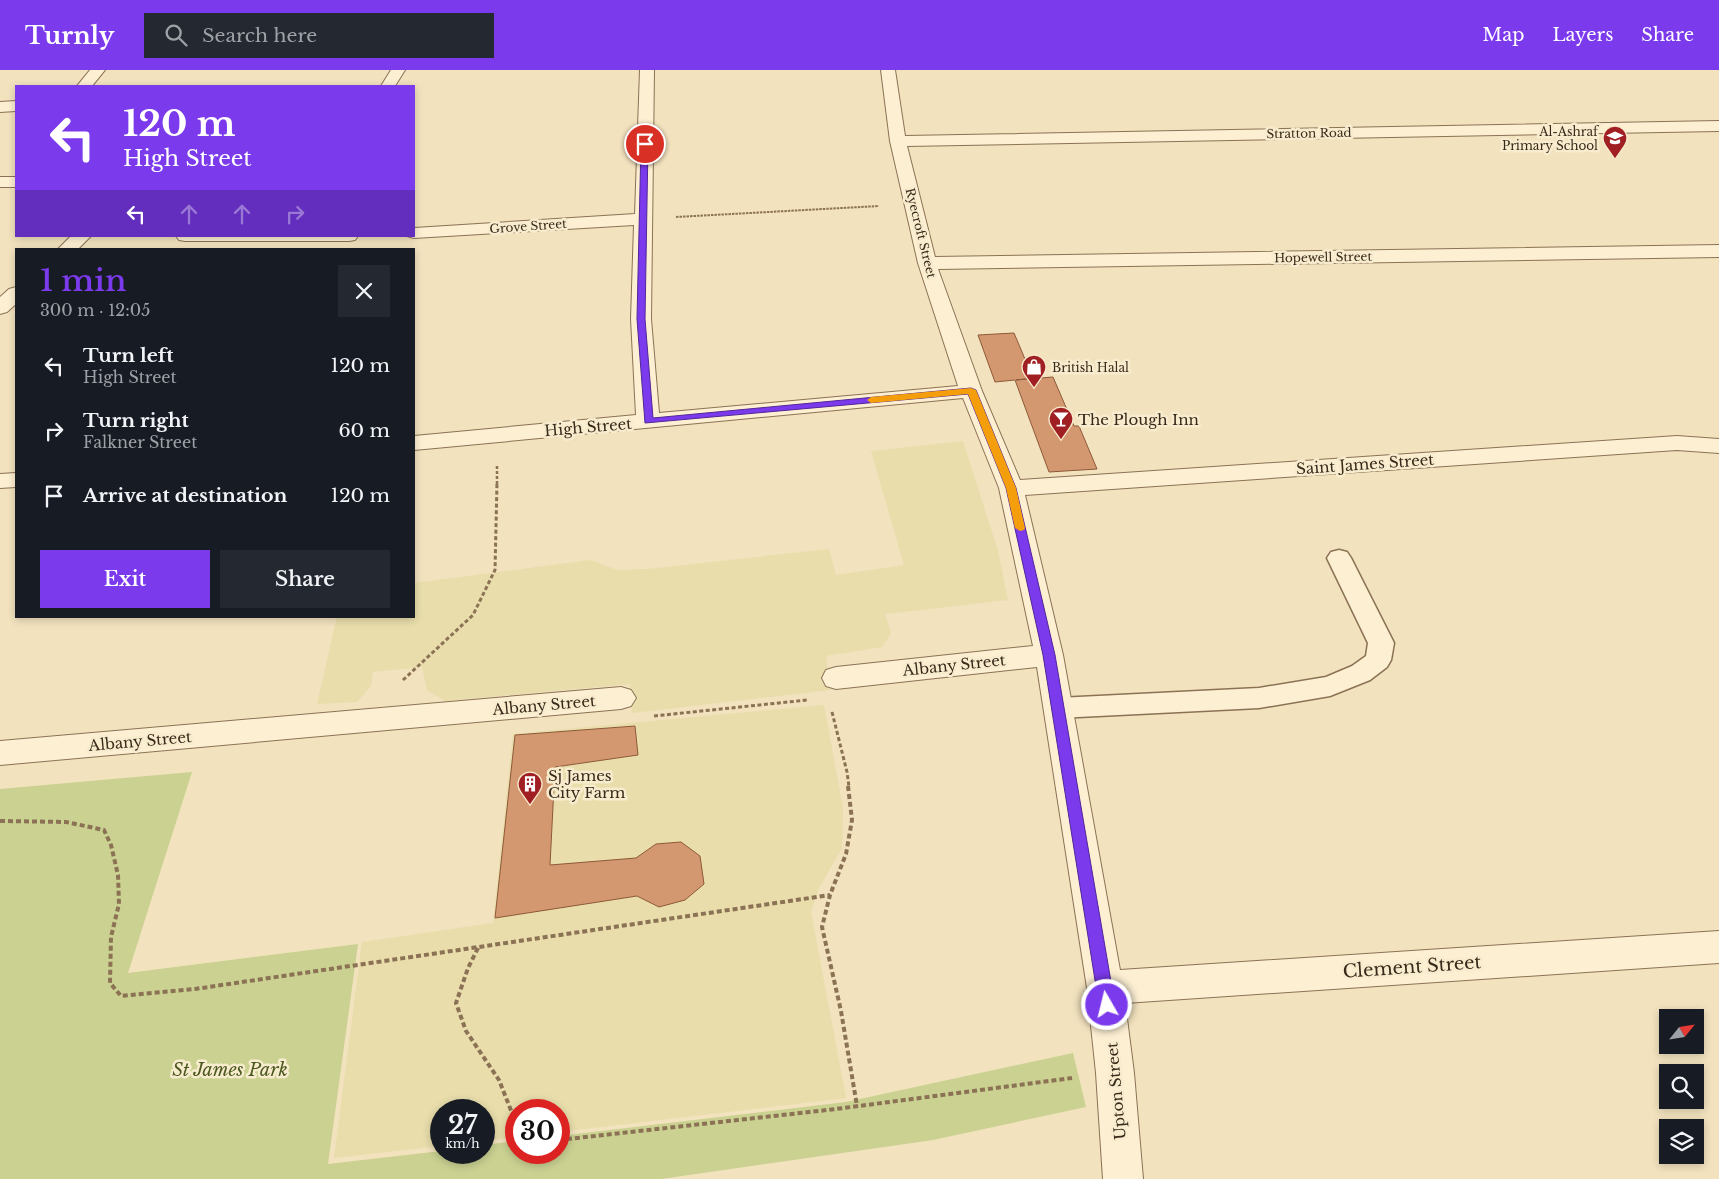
<!DOCTYPE html>
<meta charset="utf-8">
<style>
body{margin:0;font-family:"Libre Baskerville",serif;background:#242831;color:#f1f3f6;height:100vh;display:flex;flex-direction:column;font-size:19px;white-space:nowrap}
*{box-sizing:border-box;margin:0}
p{font-size:16px;color:#9ea1a6}
.icon{flex:none;width:28px;height:28px;fill:none;stroke:currentColor;stroke-width:2;stroke-linecap:round;stroke-linejoin:round}
.map{position:relative;flex:1;overflow:hidden}
.sheet{position:absolute;left:15px;top:178px;width:400px;height:370px;display:flex;flex-direction:column;background:#171b24;border-radius:0px;box-shadow:0 2px 8px #0003}
.sheet>*{flex:none}
.guide{position:absolute;left:15px;top:15px;width:400px;height:152px;border-radius:0px;box-shadow:0 2px 8px #0003;background:#7c3aed;color:#fff;overflow:hidden}
.needle{width:32px;rotate:60deg}
.buttons{position:absolute;left:1659px;top:939px;display:grid;gap:10px}
.buttons a{display:grid;place-items:center;width:45px;height:45px;border-radius:0px;background:#171b24;box-shadow:0 2px 8px #0003;font-size:25px}
.speed{position:absolute;left:430px;top:1029px;display:flex;gap:10px;font-size:25px;font-weight:700;text-align:center}
.speed>*{display:grid;place-content:center;width:65px;height:65px;border-radius:50%;background:#171b24;box-shadow:0 2px 8px #0003;line-height:1}
.speed small{font-size:12px;font-weight:400}
.speed .limit{border:8px solid #d22;background:#fff;color:#111}
.pin{position:absolute;display:grid;place-items:center;width:42px;height:42px;color:#fff;margin:-21px;border:2px solid #fff;border-radius:50%;box-shadow:0 1px 5px #0007}
.me{position:absolute;width:55px;margin:-28px;rotate:352deg;stroke-linejoin:round;filter:drop-shadow(0 0 4px #0008)}
.turn{display:flex;align-items:center;gap:18px;height:105px;padding:0 25px;font-size:22px}
.turn .icon{width:65px;height:65px;stroke-width:2.5}
.turn b{display:block;font-size:35px;line-height:42px}
.lanes{display:flex;align-items:center;height:48px;padding:0 25px;background:#0003;justify-content:center;gap:25px;direction:ltr}
.lanes .off{opacity:.35}
.round{display:grid;place-items:center;flex:none;width:52px;height:52px;border-radius:0px;background:#242831}
.head{display:flex;align-items:center;justify-content:space-between;height:85px;padding:0 25px}
h1{font-size:30px;font-weight:600;line-height:38px;color:#7c3aed}
.button{display:flex;gap:10px;margin-top:auto;padding:10px 25px}
.button a{flex:1;height:58px;border-radius:0px;background:#7c3aed;color:#fff;font-size:20px;font-weight:600;line-height:58px;text-align:center}
.button a+a{background:#242831;color:#f1f3f6}
ul{padding:0;list-style:none}
li{display:flex;align-items:center;gap:15px;height:65px;padding:0 25px}
li div{flex:1}
li b{display:block;font-size:19px}
li em{font-style:normal}
header{display:flex;align-items:center;gap:30px;box-sizing:border-box;height:70px;padding:0 25px;background:#7c3aed;color:#fff}
header strong{font-size:24px}
nav{display:flex;gap:28px;margin-inline-start:auto;font-size:18px}
.search{width:350px;height:45px;background:#242831;display:flex;align-items:center;gap:12px;box-sizing:border-box;padding:0 18px;border-radius:0px;color:#9ea1a6;font-size:19px}
.map>svg:first-child{display:block}
.farmland{fill:#e8ddab}
.green{fill:#cad191}
.building{fill:#d49870;stroke:#8d5939}
.lines{fill:none;stroke-linecap:round;stroke-linejoin:round}
.lane-casing{stroke:#8c7255;stroke-width:3}
.street-casing{stroke:#8c7255;stroke-width:2}
.path-far3{stroke:#8c7255;stroke-width:2;stroke-dasharray:2.5 1;stroke-linecap:butt}
.path-far2{stroke:#8c7255;stroke-width:2.5;stroke-dasharray:3 2;stroke-linecap:butt}
.path-far1{stroke:#8c7255;stroke-width:3;stroke-dasharray:4 2.5;stroke-linecap:butt}
.path{stroke:#8c7255;stroke-width:4;stroke-dasharray:5 3;stroke-linecap:butt}
.lane{fill:#fcefd2;fill-rule:evenodd}
.street{fill:#fcefd2;fill-rule:evenodd}
.route{fill:#7c3aed;stroke:#51269a}
.slow{fill:#f59e0b}
.labels{text-anchor:middle;dominant-baseline:central;stroke-width:5;stroke-linejoin:round;paint-order:stroke}
.far-poi-label{font-size:12px;fill:#3a2a1b;stroke:#f8ecce;text-anchor:end}
.far-street-label{font-size:12px;fill:#3a2a1b;stroke:#f8ecce}
.poi-label{font-size:15px;fill:#3a2a1b;stroke:#f8ecce;text-anchor:start}
.street-label{font-size:15px;fill:#3a2a1b;stroke:#f8ecce}
.near-street-label{font-size:18px;fill:#3a2a1b;stroke:#f8ecce}
.near-park-label{font-size:18px;font-style:italic;fill:#4b5820;stroke:#f8ecce}
</style>
<header>
<strong>Turnly</strong>
<div class="search"><svg class="icon" aria-label="search" viewBox="0 0 24 24"><circle cx="10" cy="10" r="6"/><path d="M15 15l6 6"/></svg>Search here</div>
<nav><a>Map</a><a>Layers</a><a>Share</a></nav>
</header>
<div class="map">
<svg width="1719" height="1109" viewBox="0 0 1719 1109">
<rect width="100%" height="100%" fill="#f2e2be"/>
<g class="farmland">
<polygon points="963,371 998,481 1008,530 885,544 891,563 882,577 826,586 831,620 632,643 630,614 445,631 427,620 422,597 373,602 371,616 357,632 317,634 337,546 414,546 414,513 591,490 617,500 647,499 829,479 836,505 904,495 871,381"/>
<polygon points="824,635 843,738 842,778 819,818 811,842 846,1028 559,1062 559,1040 516,1040 516,1067 484,1071 484,1040 441,1040 441,1076 334,1088 362,872 493,853 513,664"/>
</g>
<polygon class="green" points="192,702 128,903 358,874 328,1094 441,1081 441,1082 484,1082 484,1075 516,1071 516,1082 559,1082 559,1066 846,1032 1073,983 1086,1037 933,1070 661,1109 0,1109 0,719"/>
<g class="building">
<polygon points="1014,263 1033,308 1016,310 1053,307 1074,356 1079,356 1097,399 1049,402 1015,310 995,312 978,265"/>
<polygon points="635,656 638,685 555,697 550,795 636,788 656,774 681,772 700,786 704,814 685,830 659,837 637,826 495,848 515,665"/>
</g>
<g class="lines">
<defs>
<polygon id="lane" points="1339,480 1347,482 1351,488 1394,573 1391,590 1387,597 1370,610 1330,626 1259,638 1058,648 1049,645 1045,638 1049,631 1058,628 1259,618 1326,607 1352,596 1366,586 1368,573 1327,488 1331,482"/>
<g id="street">
<polygon points="90,0 105,0 92,16 77,16"/>
<polygon points="391,0 405,0 395,16 381,16"/>
<polygon points="640,0 654,0 651,249 659,343 958,316 918,193 890,71 881,0 895,0 905,66 1719,51 1719,61 907,76 935,187 1719,175 1719,187 938,199 982,321 1020,410 1677,366 1719,369 1719,383 1677,380 1025,425 1063,585 1120,900 1719,861 1719,893 1125,933 1134,1003 1143,1109 1103,1109 1096,1003 1087,918 1037,597 836,619 826,616 822,608 826,600 836,597 1033,576 999,418 963,328 414,380 414,366 636,345 631,249 634,155 414,168 407,166 414,166 414,158 635,144"/>
<polygon points="16,31 16,41 0,42 0,32"/>
<rect x="0" y="107" width="16" height="10"/>
<polygon points="71,166 91,166 78,179 58,179"/>
<polygon points="176,166 358,166 355,170 349,171 185,171 179,170"/>
<polygon points="16,217 16,234 7,242 0,244 0,227 9,219"/>
<polygon points="16,403 16,417 0,418 0,404"/>
<polygon points="621,617 631,620 636,628 631,636 621,639 0,695 0,671"/>
</g>
</defs>
<use href="#lane" class="lane-casing"/>
<use href="#street" class="street-casing"/>
<polyline class="path-far3" points="676,147 879,136"/>
<polyline class="path-far2" points="497,414 497,396"/>
<g class="path-far1">
<polyline points="403,610 473,545 495,500 497,413"/>
<polyline points="832,642 847,702 849,717"/>
<polyline points="654,646 807,630"/>
</g>
<g class="path">
<polyline points="848,716 852,750 846,784 830,825 822,857 841,941 857,1036"/>
<polyline points="0,751 66,752 104,760 111,775 118,805 119,834 111,867 110,913 121,926 195,919 830,825"/>
<polyline points="478,878 468,898 456,933 466,961 499,1010 516,1053"/>
<polyline points="559,1070 836,1039 1072,1008"/>
</g>
<use href="#lane" class="lane"/>
<use href="#street" class="street"/>
</g>
<polygon class="route" points="645,72 648,74 645,249 653,348 971,318 976,320 1016,418 1055,585 1115,935 1112,940 1107,942 1102,940 1099,935 1043,585 1006,418 968,324 645,353 637,249 641,74"/>
<polygon class="slow" points="971,318 976,320 1016,418 1025,458 1024,460 1020,461 1015,458 1006,418 968,324 871,333 867,330 871,327"/>
<defs>
<symbol id="school-pin" viewBox="-11 -11 22 30"><path d="M0 17L-7.5 6A9.5 9.5 0 1 1 7.5 6Z" fill="#a01f22" stroke="#f8ecce"/><path d="M0-5L7-2L0 1L-7-2ZM-4 1L0 2.5L4 1V4Q0 6-4 4Z" fill="#fff"/></symbol>
<symbol id="shop-pin" viewBox="-11 -11 22 30"><path d="M0 17L-7.5 6A9.5 9.5 0 1 1 7.5 6Z" fill="#a01f22" stroke="#f8ecce"/><path d="M-5-2.5h2.3a2.7 3.5 0 0 1 5.4 0H5L5.5 6h-11ZM-1.5-2.5h3a1.5 2.3 0 0 0-3 0Z" fill="#fff"/></symbol>
<symbol id="bar-pin" viewBox="-11 -11 22 30"><path d="M0 17L-7.5 6A9.5 9.5 0 1 1 7.5 6Z" fill="#a01f22" stroke="#f8ecce"/><path d="M-6-5H6L.8 .8V4.5H3.5V6h-7V4.5H-.8V.8Z" fill="#fff"/></symbol>
<symbol id="building-pin" viewBox="-11 -11 22 30"><path d="M0 17L-7.5 6A9.5 9.5 0 1 1 7.5 6Z" fill="#a01f22" stroke="#f8ecce"/><path d="M-4-6H4V6H1V3H-1V6H-4ZM-2.5-4.3h1.7v1.8h-1.7ZM.8-4.3h1.7v1.8H.8ZM-2.5-1h1.7V.8h-1.7ZM.8-1h1.7V.8H.8Z" fill="#fff"/></symbol>
</defs>
<g fill-rule="evenodd">
<use href="#school-pin" x="1601" y="54" width="28" height="38"/>
<use href="#shop-pin" x="1020" y="283" width="28" height="38"/>
<use href="#bar-pin" x="1047" y="335" width="28" height="38"/>
<use href="#building-pin" x="516" y="700" width="28" height="38"/>
</g>
<g class="labels">
<g class="far-poi-label">
<text x="1598" y="61">Al-Ashraf<tspan x="1598" dy="14">Primary School</tspan></text>
<text x="1052" y="297" text-anchor="start">British Halal</text>
</g>
<g class="far-street-label">
<text transform="translate(1309 63) rotate(-1)">Stratton Road</text>
<text transform="translate(528 156) rotate(-4)">Grove Street</text>
<text transform="translate(921 163) rotate(76)">Ryecroft Street</text>
<text transform="translate(1323 187) rotate(-1)">Hopewell Street</text>
</g>
<g class="poi-label">
<text x="1078" y="349">The Plough Inn</text>
<text x="548" y="705">Sj James<tspan x="548" dy="17">City Farm</tspan></text>
</g>
<g class="street-label">
<text transform="translate(588 357) rotate(-5)">High Street</text>
<text transform="translate(1365 394) rotate(-4)">Saint James Street</text>
<text transform="translate(954 595) rotate(-6)">Albany Street</text>
<text transform="translate(544 635) rotate(-5)">Albany Street</text>
<text transform="translate(140 671) rotate(-5)">Albany Street</text>
<text transform="translate(1116 1021) rotate(-95)">Upton Street</text>
</g>
<g class="near-street-label">
<text transform="translate(1412 897) rotate(-4)">Clement Street</text>
</g>
<g class="near-park-label">
<text x="230" y="1000">St James Park</text>
</g>
</g>
</svg>
<div class="buttons">
<a><svg class="needle" viewBox="-14 -14 28 28"><path d="M0-13l5 13h-10z" fill="#e53935"/><path d="M0 13l5-13h-10z" fill="#9ea1a6"/></svg></a>
<a><svg class="icon" aria-label="search" viewBox="0 0 24 24"><circle cx="10" cy="10" r="6"/><path d="M15 15l6 6"/></svg></a>
<a><svg class="icon" aria-label="layers" viewBox="0 0 24 24"><path d="M12 4l9 5-9 5-9-5zM3 14l9 5 9-5"/></svg></a>
</div>
<div class="speed"><div>27<small>km/h</small></div><div class="limit">30</div></div>
<div class="pin" style="left:645px;top:74px;background:#d93025"><svg class="icon" aria-label="arrive" viewBox="0 0 24 24"><path d="M6 21V4h12l-3 4 3 4H6"/></svg></div>
<svg class="me" style="left:1107px;top:935px" viewBox="-20 -20 40 40"><circle r="17" fill="#7c3aed" stroke="#fff" stroke-width="3"/><path d="M0-11L8 9 0 5-8 9z" fill="#fff"/></svg>
<div class="guide">
<div class="turn"><svg class="icon" aria-label="left" viewBox="0 0 24 24"><path d="M17 20v-9H6M10 6l-5 5 5 5"/></svg><div><b>120 m</b>High Street</div></div>
<div class="lanes"><svg class="icon" aria-label="left" viewBox="0 0 24 24"><path d="M17 20v-9H6M10 6l-5 5 5 5"/></svg><svg class="icon off" aria-label="ahead" viewBox="0 0 24 24"><path d="M12 20V5M6 11l6-6 6 6"/></svg><svg class="icon off" aria-label="ahead" viewBox="0 0 24 24"><path d="M12 20V5M6 11l6-6 6 6"/></svg><svg class="icon off" aria-label="right" viewBox="0 0 24 24"><path d="M7 20v-9h11M14 6l5 5-5 5"/></svg></div>
</div>
<section class="sheet">
<div class="head"><div><h1>1 min</h1><p>300 m · 12:05</p></div><a class="round"><svg class="icon" aria-label="close" viewBox="0 0 24 24"><path d="M6 6l12 12M18 6L6 18"/></svg></a></div>
<ul>
<li><svg class="icon" aria-label="left" viewBox="0 0 24 24"><path d="M17 20v-9H6M10 6l-5 5 5 5"/></svg><div><b>Turn left</b><p>High Street</p></div><em>120 m</em></li>
<li><svg class="icon" aria-label="right" viewBox="0 0 24 24"><path d="M7 20v-9h11M14 6l5 5-5 5"/></svg><div><b>Turn right</b><p>Falkner Street</p></div><em>60 m</em></li>
<li><svg class="icon" aria-label="arrive" viewBox="0 0 24 24"><path d="M6 21V4h12l-3 4 3 4H6"/></svg><div><b>Arrive at destination</b></div><em>120 m</em></li>
</ul>
<div class="button"><a>Exit</a><a>Share</a></div>
</section>
</div>
